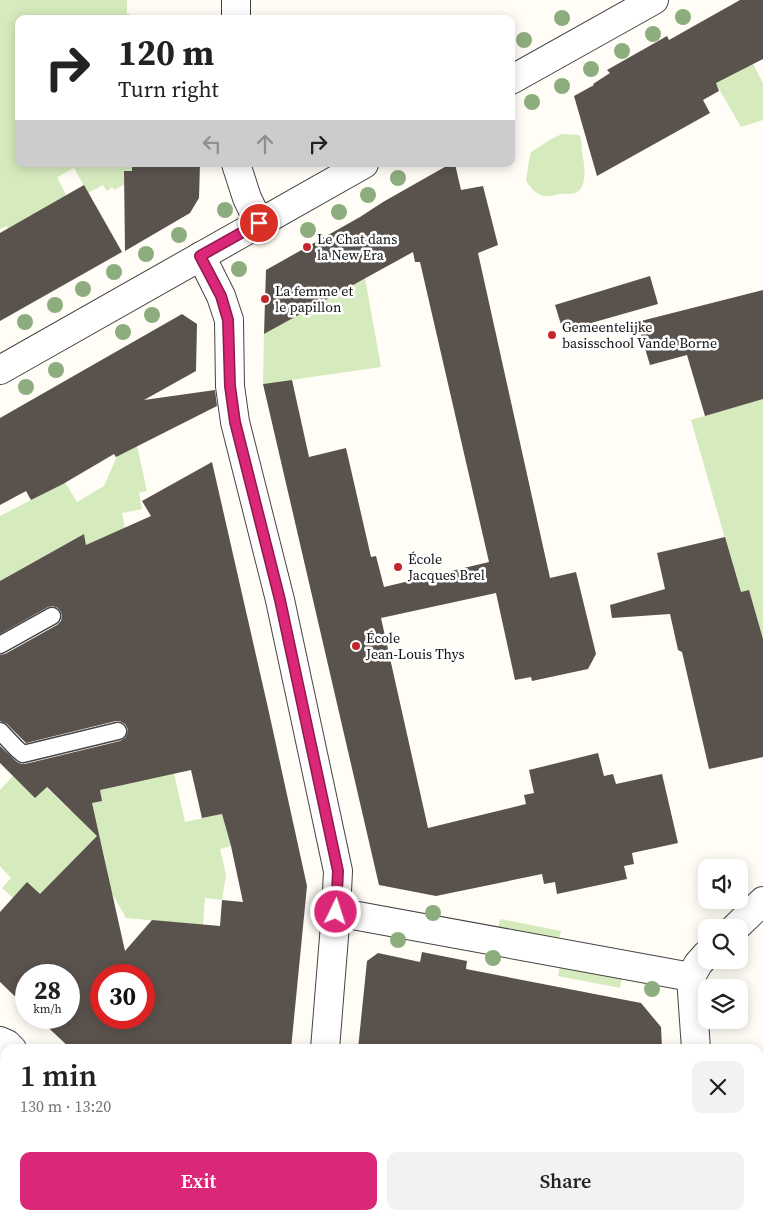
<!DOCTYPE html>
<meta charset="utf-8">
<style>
body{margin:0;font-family:"Source Serif 4",serif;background:#f2f2f2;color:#222;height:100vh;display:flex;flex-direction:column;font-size:19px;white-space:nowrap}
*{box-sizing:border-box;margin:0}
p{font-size:16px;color:#767676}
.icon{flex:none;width:28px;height:28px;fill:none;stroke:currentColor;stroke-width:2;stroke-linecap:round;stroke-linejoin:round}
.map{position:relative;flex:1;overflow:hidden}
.details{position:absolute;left:0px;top:1044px;width:764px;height:176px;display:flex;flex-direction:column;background:#fff;border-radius:15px 15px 0 0;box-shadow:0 2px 12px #0003}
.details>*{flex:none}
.hud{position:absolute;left:15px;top:15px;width:500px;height:152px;border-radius:10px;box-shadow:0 2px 12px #0003;background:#fff;color:#222;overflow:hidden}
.tools{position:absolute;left:698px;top:859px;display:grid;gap:10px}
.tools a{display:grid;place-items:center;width:50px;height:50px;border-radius:10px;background:#fff;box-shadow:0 2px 12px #0003;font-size:25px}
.speed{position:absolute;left:15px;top:964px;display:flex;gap:10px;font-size:25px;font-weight:700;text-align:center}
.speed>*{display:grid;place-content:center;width:65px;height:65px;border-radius:50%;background:#fff;box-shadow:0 2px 12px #0003;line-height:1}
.speed small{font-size:12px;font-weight:400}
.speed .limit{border:8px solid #d22;background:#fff;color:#111}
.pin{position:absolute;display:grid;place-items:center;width:42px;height:42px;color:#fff;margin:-21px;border:2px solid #fff;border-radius:50%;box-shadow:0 1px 5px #0007}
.me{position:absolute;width:55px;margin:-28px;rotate:4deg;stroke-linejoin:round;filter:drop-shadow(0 0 4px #0008)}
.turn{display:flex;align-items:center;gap:18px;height:105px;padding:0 20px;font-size:22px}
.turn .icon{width:65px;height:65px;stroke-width:2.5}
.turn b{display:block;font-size:35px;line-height:42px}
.lanes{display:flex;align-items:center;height:48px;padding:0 20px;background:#0003;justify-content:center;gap:25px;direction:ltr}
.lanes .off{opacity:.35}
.round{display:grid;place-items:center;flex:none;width:52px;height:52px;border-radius:10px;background:#f2f2f2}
.overview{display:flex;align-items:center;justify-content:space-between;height:85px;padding:0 20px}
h1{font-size:30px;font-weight:600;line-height:38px}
.button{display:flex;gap:10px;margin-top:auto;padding:10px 20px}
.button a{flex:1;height:58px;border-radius:10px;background:#db2777;color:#fff;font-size:20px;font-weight:600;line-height:58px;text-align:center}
.button a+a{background:#f2f2f2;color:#222}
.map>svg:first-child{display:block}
.green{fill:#d5ebbd}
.building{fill:#5a524d;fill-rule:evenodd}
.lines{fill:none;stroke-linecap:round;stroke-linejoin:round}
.service-casing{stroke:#444;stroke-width:19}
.minor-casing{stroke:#444;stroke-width:30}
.service{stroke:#fff;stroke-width:16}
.minor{stroke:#fff;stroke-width:28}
.tree{fill:#8dad7f}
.route-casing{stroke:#8e194d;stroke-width:12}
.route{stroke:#db2777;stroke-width:9}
.poi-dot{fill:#c4262e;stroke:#fff;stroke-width:2}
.labels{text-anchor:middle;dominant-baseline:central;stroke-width:5;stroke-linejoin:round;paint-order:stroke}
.poi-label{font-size:14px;fill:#111;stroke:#fff;text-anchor:start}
</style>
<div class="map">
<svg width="763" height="1219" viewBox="0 0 763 1219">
<rect width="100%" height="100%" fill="#fffdf5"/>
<g class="green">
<polygon points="0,0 127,0 127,14 130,14 130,19 19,19 19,164 132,164 132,171 124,171 124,178 135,179 114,190 112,187 107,191 103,185 88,193 74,168 57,177 66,195 12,236 7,226 0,229"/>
<polygon points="753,64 763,83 763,120 741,127 715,82"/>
<path d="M562 134 579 135C583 141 581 147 582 154 585 164 588 189 575 193 570 195 564 193 559 194 556 194 554 196 551 196 540 198 532 190 526 181 528 171 528 162 531 152 541 146 550 139 562 134Z"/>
<polygon points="365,278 381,367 263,384 264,334"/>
<polygon points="763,399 763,656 757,650 691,420"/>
<polygon points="136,441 147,491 139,493 142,509 122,513 125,528 131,747 84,534 0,581 0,516 37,497 52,460 77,502 104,486 122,445"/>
<polygon points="23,765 70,810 86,807 84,793 174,773 185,822 222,814 231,846 220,849 226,875 222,900 205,898 203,925 126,918 110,890 94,873 107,870 101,842 87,846 64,870 85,895 13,898 2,888 11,878 0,866 0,790"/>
<polygon points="500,919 561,931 558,942 497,931"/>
<polygon points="560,965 622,977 620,988 558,976"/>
</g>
<g class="building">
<polygon points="740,0 763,0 763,59 716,83 719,91 703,100 710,113 597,176 574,96 594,85 593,84 610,73 607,70 667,36 669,40"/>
<polygon points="132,164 200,164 199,198 190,213 125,251 124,171 132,171"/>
<polygon points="450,164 455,164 461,190 483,186 498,245 478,253 550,578 576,572 596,654 588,669 532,681 531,677 515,680 496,593 381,618 428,828 526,804 524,795 534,793 529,770 598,753 604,776 613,774 616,784 662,774 678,843 632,853 634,864 624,866 627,879 557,894 555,882 544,884 542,874 436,896 379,885 263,384 292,380 309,457 346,448 371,557 376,556 384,587 489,562 420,262 415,262 413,252 264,334 266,270 360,217 383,202"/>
<polygon points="84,185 122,252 0,321 0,233"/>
<polygon points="650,276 658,304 563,331 555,305"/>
<polygon points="763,290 763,399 705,416 687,355 650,365 637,322"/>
<polygon points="182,314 197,324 196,371 144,400 215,390 217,406 116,457 114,454 63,484 31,500 26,491 0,505 0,418"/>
<path d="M212 462 268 708 307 886 291 1049H71L38 1018H69V975H26V1007L0 982V912L27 882 40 894 97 836 47 787 35 798 0 763V746L17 762 21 764H25L120 741 125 738 127 734 128 729 125 724 120 721H116L26 743 7 724 3 722 0 721V655L5 654 57 625 61 621 62 616 61 612 58 608 53 606 48 607 0 634V581L84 534 86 545 151 516 142 501ZM191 770 202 818 222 814 231 846 243 902 222 900 220 926 152 920 125 951 92 803 102 801 100 790ZM101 975H144V1018H101Z"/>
<polygon points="725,537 741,592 749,590 763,639 763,757 709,769 682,652 678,650 670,614 612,618 610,605 665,589 657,553"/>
<polygon points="422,952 467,961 466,969 641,1003 661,1027 662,1049 358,1049 367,961 378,953 420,962"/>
</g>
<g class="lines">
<defs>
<g id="service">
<polyline points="0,645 52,616"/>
<polyline points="0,731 17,749 23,754 118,731"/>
</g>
<g id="minor">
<polyline points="236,19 236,0"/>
<polyline points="511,80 654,0"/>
<polyline points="236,164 247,198 259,223"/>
<polyline points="201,256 221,296 229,320 230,386 235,422 280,600 338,871 336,912 325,1049"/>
<polyline points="0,370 364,164"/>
<polyline points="336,912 691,977"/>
<polyline points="735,928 763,901"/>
<polyline points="0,1041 7,1044 12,1049"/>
<polyline points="696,1049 691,977 698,964 706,955"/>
<polyline points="205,1215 209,1219"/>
<polyline points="708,1215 708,1219"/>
<polyline points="312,1219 313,1215"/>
</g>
</defs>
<use href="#service" class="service-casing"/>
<use href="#minor" class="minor-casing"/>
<use href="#service" class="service"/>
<use href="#minor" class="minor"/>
</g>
<g class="tree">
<circle cx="683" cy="17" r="8"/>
<circle cx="562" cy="18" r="8"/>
<circle cx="653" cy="34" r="8"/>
<circle cx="524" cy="40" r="8"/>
<circle cx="622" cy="51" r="8"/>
<circle cx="591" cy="69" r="8"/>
<circle cx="562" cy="86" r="8"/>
<circle cx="532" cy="102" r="8"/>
<circle cx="398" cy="178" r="8"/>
<circle cx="368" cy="195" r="8"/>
<circle cx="225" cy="210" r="8"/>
<circle cx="339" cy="212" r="8"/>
<circle cx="308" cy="230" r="8"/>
<circle cx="179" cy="235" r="8"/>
<circle cx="146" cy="254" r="8"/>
<circle cx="239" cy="269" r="8"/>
<circle cx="114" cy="272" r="8"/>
<circle cx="83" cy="289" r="8"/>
<circle cx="55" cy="305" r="8"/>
<circle cx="152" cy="315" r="8"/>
<circle cx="25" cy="322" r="8"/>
<circle cx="123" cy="332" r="8"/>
<circle cx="56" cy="370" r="8"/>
<circle cx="26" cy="387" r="8"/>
<circle cx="433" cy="913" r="8"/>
<circle cx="398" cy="940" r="8"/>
<circle cx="493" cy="958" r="8"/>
<circle cx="652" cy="989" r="8"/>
</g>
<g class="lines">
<defs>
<polyline id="route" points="259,223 200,256 221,296 228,320 230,386 235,422 280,600 338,871 336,912"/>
</defs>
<use href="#route" class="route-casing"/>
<use href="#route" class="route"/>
</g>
<g class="poi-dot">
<circle cx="307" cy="247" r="5"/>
<circle cx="265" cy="299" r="5"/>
<circle cx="552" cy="335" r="5"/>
<circle cx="398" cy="567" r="5"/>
<circle cx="356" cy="646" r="5"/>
</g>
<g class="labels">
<g class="poi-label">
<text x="317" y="239">Le Chat dans<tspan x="317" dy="16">la New Era</tspan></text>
<text x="275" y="291">La femme et<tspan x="275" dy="16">le papillon</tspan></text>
<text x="562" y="327">Gemeentelijke<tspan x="562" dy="16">basisschool Vande Borne</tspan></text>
<text x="408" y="559">École<tspan x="408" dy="16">Jacques Brel</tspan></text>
<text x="366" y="638">École<tspan x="366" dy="16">Jean-Louis Thys</tspan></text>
</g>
</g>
</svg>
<div class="tools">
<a><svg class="icon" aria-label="sound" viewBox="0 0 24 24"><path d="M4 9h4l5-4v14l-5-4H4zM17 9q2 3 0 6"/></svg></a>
<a><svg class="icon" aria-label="search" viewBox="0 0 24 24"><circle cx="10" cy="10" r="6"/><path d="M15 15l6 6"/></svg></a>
<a><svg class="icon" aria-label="layers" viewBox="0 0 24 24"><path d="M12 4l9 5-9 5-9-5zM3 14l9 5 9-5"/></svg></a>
</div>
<div class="speed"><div>28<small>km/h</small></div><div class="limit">30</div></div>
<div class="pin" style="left:259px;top:223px;background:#d93025"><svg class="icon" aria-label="arrive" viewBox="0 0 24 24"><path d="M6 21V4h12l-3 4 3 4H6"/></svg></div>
<svg class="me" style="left:336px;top:912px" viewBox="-20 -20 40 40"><circle r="17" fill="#db2777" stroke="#fff" stroke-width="3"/><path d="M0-11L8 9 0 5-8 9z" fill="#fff"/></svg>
<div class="hud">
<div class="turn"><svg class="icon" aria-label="right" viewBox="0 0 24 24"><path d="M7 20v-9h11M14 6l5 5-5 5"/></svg><div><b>120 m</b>Turn right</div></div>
<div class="lanes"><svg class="icon off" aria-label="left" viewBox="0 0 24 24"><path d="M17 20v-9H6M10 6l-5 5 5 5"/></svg><svg class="icon off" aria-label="ahead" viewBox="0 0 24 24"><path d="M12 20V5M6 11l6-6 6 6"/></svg><svg class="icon" aria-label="right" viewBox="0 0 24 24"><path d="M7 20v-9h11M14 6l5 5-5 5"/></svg></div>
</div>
<section class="details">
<div class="overview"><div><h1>1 min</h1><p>130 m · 13:20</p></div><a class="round"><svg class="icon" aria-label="close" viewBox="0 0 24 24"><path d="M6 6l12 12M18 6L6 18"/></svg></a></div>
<div class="button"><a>Exit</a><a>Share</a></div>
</section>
</div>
